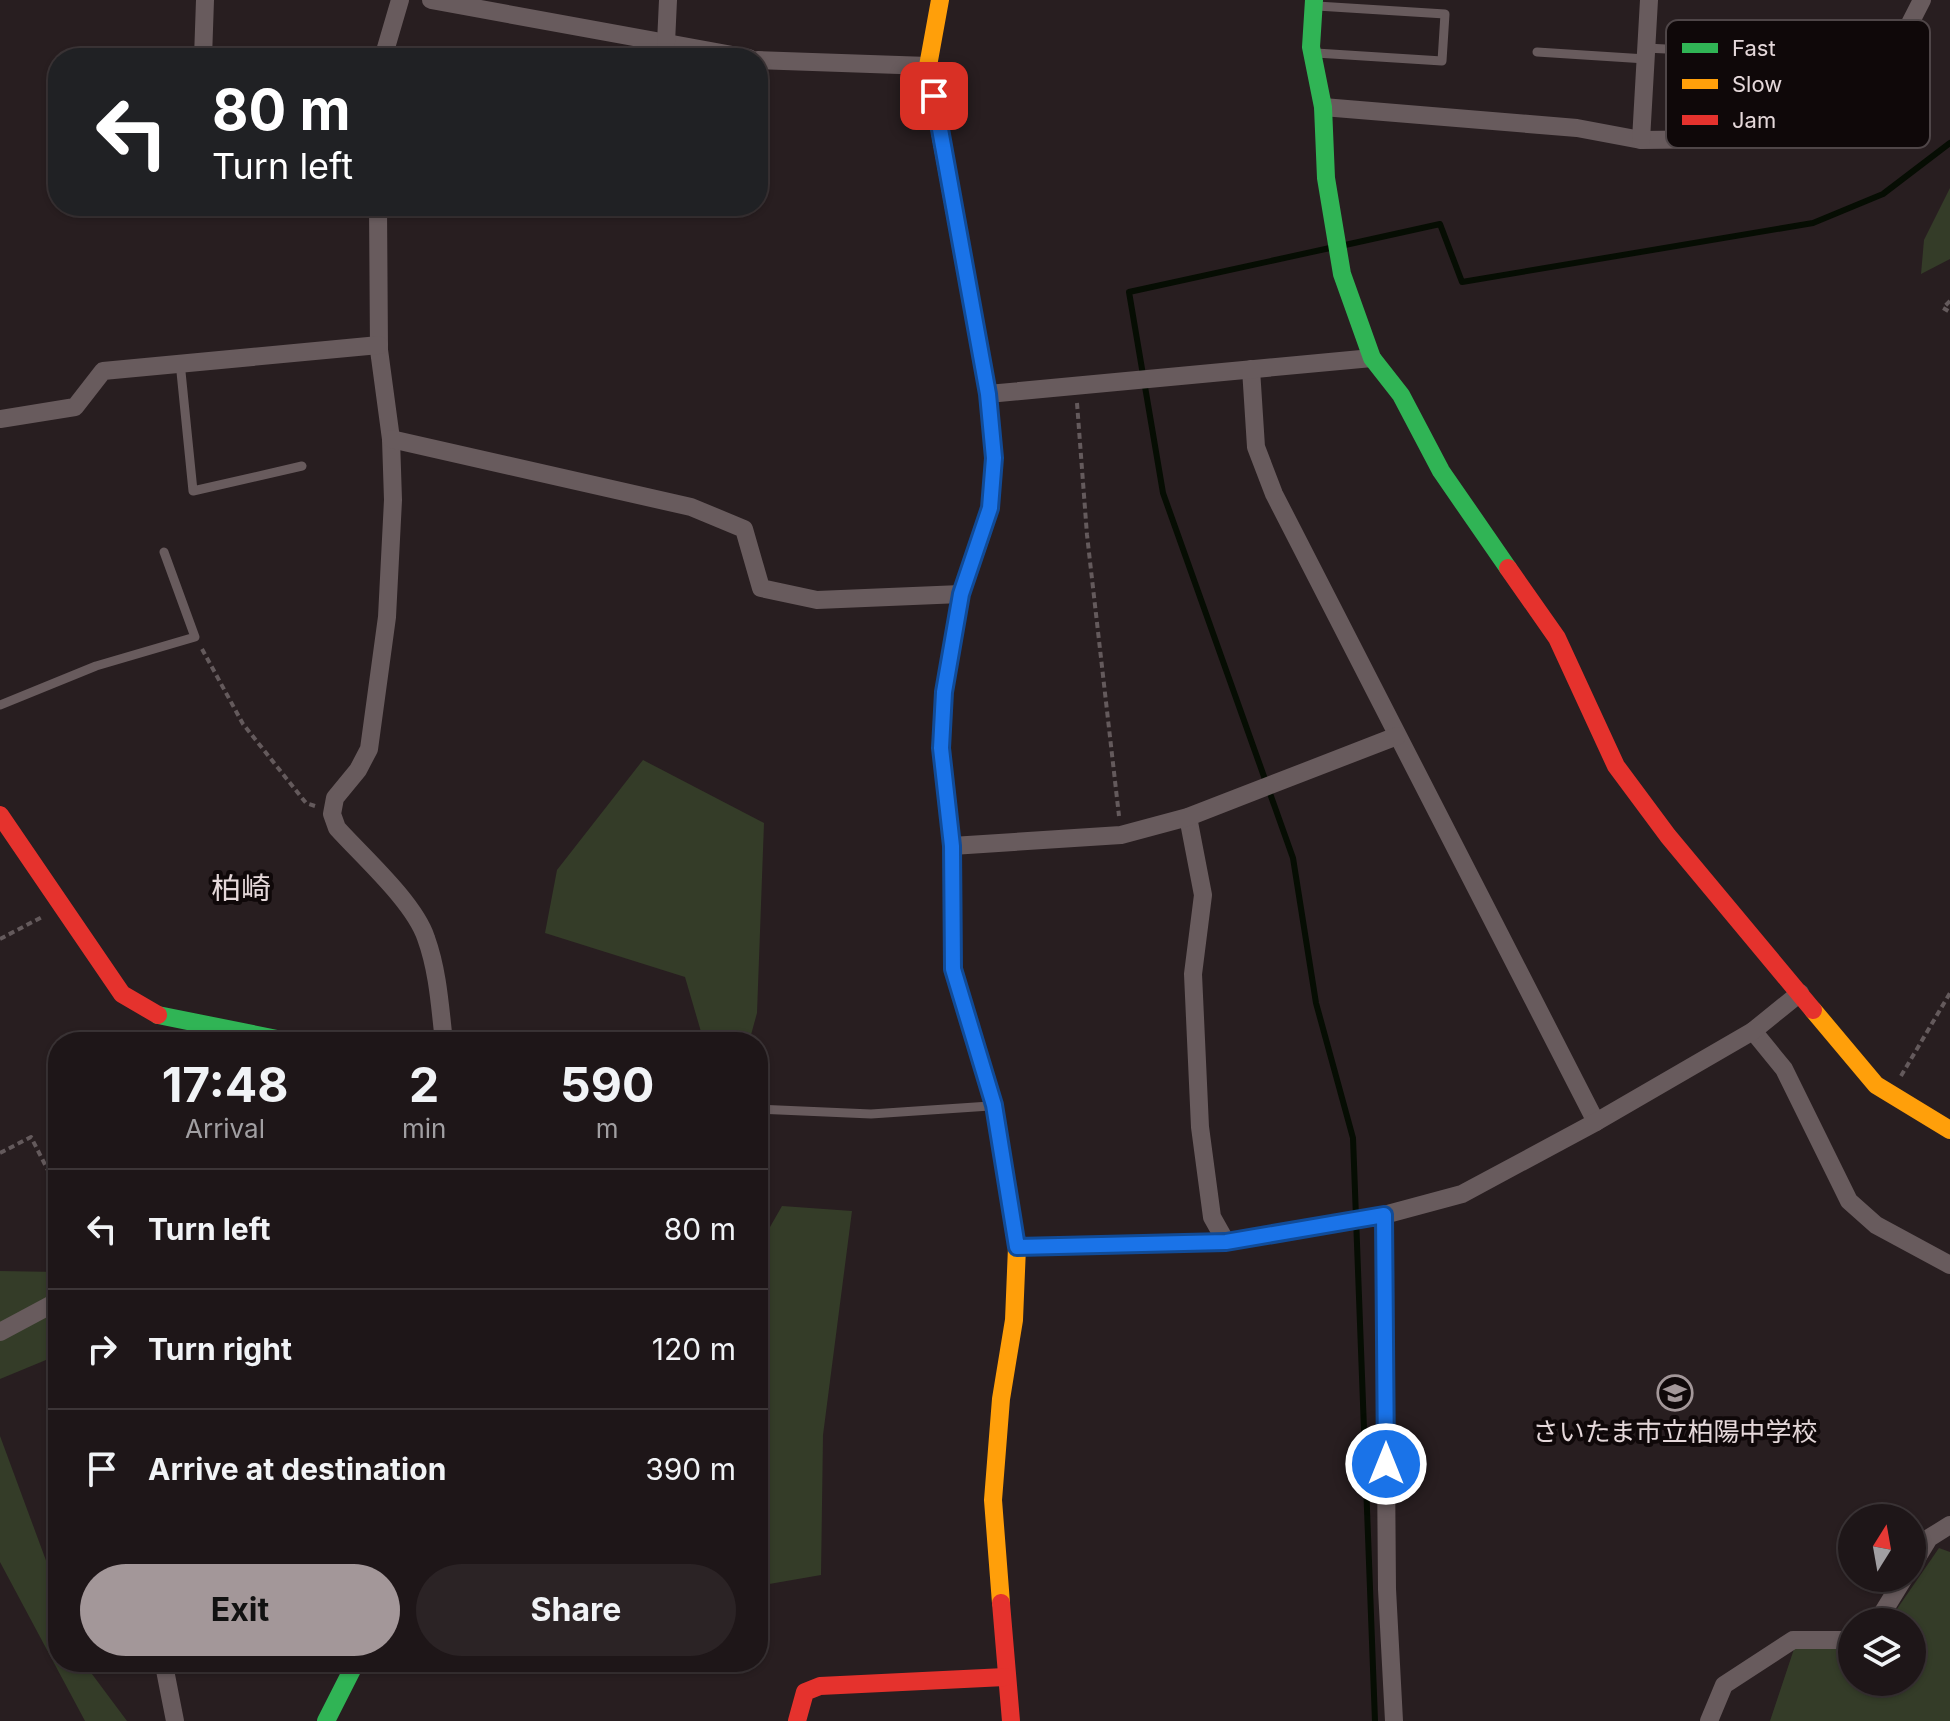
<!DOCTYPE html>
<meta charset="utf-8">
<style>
body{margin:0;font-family:Inter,"Noto Sans JP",sans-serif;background:#2b2325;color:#f1f3f6;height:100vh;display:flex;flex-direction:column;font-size:30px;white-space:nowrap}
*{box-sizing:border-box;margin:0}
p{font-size:26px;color:#a19fa2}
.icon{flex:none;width:44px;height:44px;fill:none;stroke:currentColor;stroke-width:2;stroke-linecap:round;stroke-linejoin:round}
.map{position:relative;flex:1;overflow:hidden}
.sheet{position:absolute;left:48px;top:1032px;width:720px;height:640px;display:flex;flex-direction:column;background:#1e1618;border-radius:32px;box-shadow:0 2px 6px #0004,0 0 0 2px #3c3537}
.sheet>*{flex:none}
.guide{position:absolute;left:48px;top:48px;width:720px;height:168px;border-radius:32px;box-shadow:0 2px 6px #0004,0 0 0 2px #3c3537;background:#202124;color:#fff;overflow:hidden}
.needle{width:52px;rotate:11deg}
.fabs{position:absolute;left:1838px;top:1504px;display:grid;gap:16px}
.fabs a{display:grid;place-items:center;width:88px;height:88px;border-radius:50%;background:#1e1618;box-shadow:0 2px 6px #0004,0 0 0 2px #3c3537;font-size:40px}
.pin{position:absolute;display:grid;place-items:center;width:68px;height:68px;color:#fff;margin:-34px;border-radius:16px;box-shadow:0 4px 12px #0006}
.me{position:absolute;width:88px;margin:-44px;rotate:0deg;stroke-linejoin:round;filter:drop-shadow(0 0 6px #0008)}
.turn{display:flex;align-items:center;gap:28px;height:168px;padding:0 32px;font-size:36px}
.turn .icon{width:104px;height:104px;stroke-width:2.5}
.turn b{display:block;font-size:56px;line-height:68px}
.eta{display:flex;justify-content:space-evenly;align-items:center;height:136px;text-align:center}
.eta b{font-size:48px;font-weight:700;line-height:56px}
.cta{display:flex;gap:16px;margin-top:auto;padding:16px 32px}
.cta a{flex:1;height:92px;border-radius:48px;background:#a39799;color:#111;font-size:32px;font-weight:700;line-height:92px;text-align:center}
.cta a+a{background:#2b2325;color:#f1f3f6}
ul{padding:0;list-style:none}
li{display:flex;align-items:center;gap:24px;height:120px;padding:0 32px;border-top:2px solid #3c3537}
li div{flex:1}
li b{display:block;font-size:30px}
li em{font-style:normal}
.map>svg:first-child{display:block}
.green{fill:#343c28}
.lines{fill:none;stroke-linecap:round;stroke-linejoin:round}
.stream{stroke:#060d03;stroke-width:6}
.path{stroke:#645a5c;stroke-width:4;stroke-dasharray:6 4;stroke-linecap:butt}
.lane{stroke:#685b5d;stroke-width:9}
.street{stroke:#685b5d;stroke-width:18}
.fast{stroke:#30b455;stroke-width:18}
.slow{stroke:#ff9f0a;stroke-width:18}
.jam{stroke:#e5322d;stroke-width:18}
.route-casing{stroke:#114b97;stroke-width:20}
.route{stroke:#1a73e8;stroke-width:14}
.labels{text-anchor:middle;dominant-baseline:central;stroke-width:8;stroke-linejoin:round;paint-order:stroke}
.poi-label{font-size:26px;fill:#e5d8da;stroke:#0f0809}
.quarter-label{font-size:30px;fill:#e5d8da;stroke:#0f0809}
.key{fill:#0f0809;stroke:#4f4648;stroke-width:2}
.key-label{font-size:22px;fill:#e5d8da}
</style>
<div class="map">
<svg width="1950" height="1721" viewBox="0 0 1950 1721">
<rect width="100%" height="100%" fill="#281e20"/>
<g class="green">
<polygon points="1950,188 1950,259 1921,274 1924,240"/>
<polygon points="643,760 764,823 757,1013 749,1042 704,1042 685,977 545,933 557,870"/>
<polygon points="782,1206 852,1211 823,1435 821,1575 758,1586 758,1248"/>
<polygon points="0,1271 58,1272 58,1355 0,1379"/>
<polygon points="0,1436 58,1593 58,1662 83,1662 127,1721 85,1721 0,1562"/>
<polygon points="1939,1548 1950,1552 1950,1721 1770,1721 1794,1649 1852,1647 1852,1682 1912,1682 1912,1622 1888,1622"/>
</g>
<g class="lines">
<g class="stream">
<polyline points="1345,245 1440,224 1462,282 1813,223 1883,194 1950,143"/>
<polyline points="1330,248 1129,292 1163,493 1293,858 1316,1003 1353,1138 1375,1721"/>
</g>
<g class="path">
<polyline points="1950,301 1943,308 1950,312"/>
<polyline points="1077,403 1087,535 1119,816"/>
<polyline points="202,649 243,724 306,803 315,806"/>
<polyline points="0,939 44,916"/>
<polyline points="1901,1076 1950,993"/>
<polyline points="0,1153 31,1137 58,1190"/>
</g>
<g class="lane">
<polyline points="1646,48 1783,55"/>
<polyline points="1537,52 1646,59"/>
<polyline points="1316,53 1442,61 1445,14 1317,6"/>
<polyline points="180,362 193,491 302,466"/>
<polyline points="0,705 96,666 195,637 164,552"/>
<polyline points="758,1109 871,1114 990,1106"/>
</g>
<g class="street">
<polyline points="431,0 749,58"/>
<polyline points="666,43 668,0"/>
<polyline points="203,58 205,0"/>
<polyline points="383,58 400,0"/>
<polyline points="758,60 928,66"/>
<polyline points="1323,107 1577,128 1641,140 1724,139 1848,101 1901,41 1922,0"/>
<polyline points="1641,140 1649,0"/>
<path d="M378 206 379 350 391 439 393 500 387 617 369 749 358 770 335 798 332 814 337 828C363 857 414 902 426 938 438 971 440 1007 444 1042"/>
<polyline points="1251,369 1256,447 1274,494 1596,1122"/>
<polyline points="988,394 1372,358"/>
<polyline points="0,419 75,407 103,371 379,345"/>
<polyline points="391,439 691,507 744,529 761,588 817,600 961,594"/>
<polyline points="1188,817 1203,895 1193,974 1200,1127 1212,1217 1226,1242"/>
<polyline points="952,846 1121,835 1188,817 1397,736"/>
<polyline points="1753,1031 1784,1069 1849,1201 1876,1225 1950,1265"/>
<polyline points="1384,1215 1387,1589 1394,1721"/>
<polyline points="1017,1247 1226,1242 1384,1215 1462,1194 1596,1122 1753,1031 1800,993"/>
<polyline points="0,1332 58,1301"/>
<polyline points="1912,1566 1929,1538 1950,1525"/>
<polyline points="1873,1622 1880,1617 1904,1578"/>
<polyline points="175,1721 164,1665 200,1662"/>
<polyline points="1709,1721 1724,1685 1793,1640 1846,1640 1852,1636"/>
</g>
<g class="fast">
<polyline points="1314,0 1311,47 1323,107 1326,178 1342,274 1372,358 1401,395 1441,471 1508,568"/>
<polyline points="158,1015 292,1042"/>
<polyline points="326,1721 356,1662"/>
</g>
<g class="slow">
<polyline points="940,0 928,66 988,394 994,458 990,508 980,539"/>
<polyline points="953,927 953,969 994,1105 1017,1247 1014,1320 1001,1399 993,1500 1001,1603"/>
<polyline points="1813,1010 1876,1085 1950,1130"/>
</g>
<g class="jam">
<polyline points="1508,568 1557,638 1616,766 1668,836 1813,1010"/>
<polyline points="0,815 122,994 158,1015"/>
<polyline points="953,927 952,846 941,748 944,692 961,594 980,539"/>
<polyline points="1001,1603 1011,1721"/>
<polyline points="797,1721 805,1692 820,1686 1005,1677"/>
</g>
</g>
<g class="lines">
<defs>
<polyline id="route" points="934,96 988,394 994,458 990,508 961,594 944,692 941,748 952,846 953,969 994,1105 1017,1247 1226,1242 1384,1215 1386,1464"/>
</defs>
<use href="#route" class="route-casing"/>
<use href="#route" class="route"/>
</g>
<defs>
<symbol id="school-ring" viewBox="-11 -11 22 22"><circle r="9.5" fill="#0f0809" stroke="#a39799" stroke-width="1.5"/><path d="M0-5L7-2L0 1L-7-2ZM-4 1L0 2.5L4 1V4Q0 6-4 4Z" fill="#a39799"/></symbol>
</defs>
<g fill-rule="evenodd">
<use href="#school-ring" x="1655" y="1373" width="40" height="40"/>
</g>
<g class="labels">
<g class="poi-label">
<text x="1675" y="1431">さいたま市立柏陽中学校</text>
</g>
<g class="quarter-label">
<text x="241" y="888">柏崎</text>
</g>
</g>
<rect x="1666" y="20" width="264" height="128" rx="12" class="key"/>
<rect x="1682" y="43" width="36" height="10" fill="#30b455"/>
<rect x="1682" y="79" width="36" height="10" fill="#ff9f0a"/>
<rect x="1682" y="115" width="36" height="10" fill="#e5322d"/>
<g class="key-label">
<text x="1732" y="56">Fast</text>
<text x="1732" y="92">Slow</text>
<text x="1732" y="128">Jam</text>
</g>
</svg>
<div class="fabs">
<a><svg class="needle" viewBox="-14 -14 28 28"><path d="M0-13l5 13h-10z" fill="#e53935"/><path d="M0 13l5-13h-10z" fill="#a19fa2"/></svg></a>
<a><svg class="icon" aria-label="layers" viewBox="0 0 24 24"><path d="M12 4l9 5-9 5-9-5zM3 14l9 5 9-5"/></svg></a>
</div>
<div class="pin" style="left:934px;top:96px;background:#d93025"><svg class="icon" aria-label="arrive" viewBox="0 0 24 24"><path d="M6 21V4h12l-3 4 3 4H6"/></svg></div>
<svg class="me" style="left:1386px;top:1464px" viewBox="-20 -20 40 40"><circle r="17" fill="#1a73e8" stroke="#fff" stroke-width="3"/><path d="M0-11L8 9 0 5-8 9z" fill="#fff"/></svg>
<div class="guide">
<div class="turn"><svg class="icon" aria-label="left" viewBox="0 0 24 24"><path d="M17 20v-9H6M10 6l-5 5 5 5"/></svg><div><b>80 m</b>Turn left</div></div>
</div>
<section class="sheet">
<div class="eta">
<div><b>17:48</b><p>Arrival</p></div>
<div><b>2</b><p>min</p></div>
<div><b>590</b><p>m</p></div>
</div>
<ul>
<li><svg class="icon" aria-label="left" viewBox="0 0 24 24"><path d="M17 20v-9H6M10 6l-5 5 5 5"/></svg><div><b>Turn left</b></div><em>80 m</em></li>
<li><svg class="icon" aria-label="right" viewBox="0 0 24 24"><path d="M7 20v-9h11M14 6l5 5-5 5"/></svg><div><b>Turn right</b></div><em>120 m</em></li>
<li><svg class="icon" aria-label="arrive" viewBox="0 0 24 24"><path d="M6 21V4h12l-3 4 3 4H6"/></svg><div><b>Arrive at destination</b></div><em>390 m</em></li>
</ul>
<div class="cta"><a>Exit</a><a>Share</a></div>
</section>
</div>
